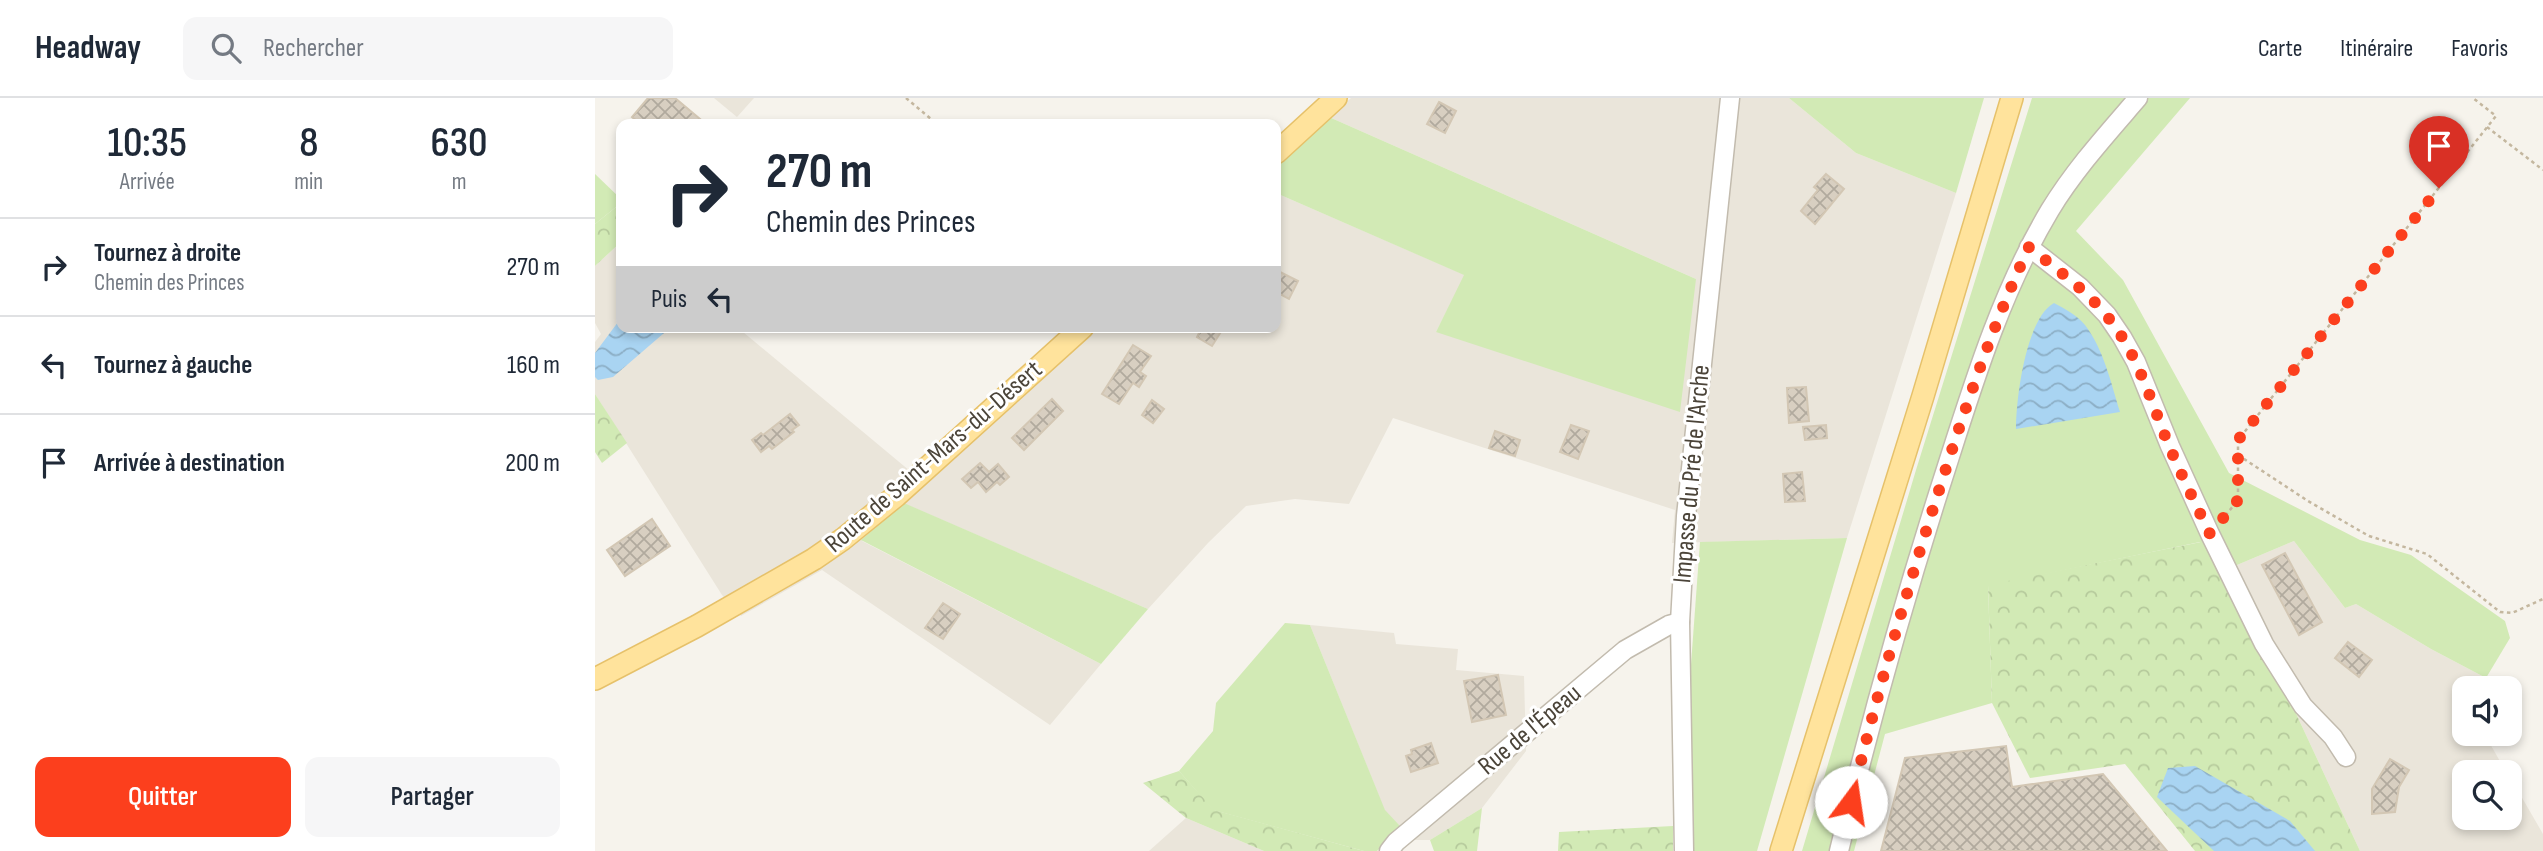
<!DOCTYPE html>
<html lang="fr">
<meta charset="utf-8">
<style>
body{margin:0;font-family:"Sofia Sans Condensed",sans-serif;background:#f6f6f7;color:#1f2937;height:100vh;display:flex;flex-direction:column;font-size:26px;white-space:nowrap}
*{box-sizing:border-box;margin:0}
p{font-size:23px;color:#747a83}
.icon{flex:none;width:38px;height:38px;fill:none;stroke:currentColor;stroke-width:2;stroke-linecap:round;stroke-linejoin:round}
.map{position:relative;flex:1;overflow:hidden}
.details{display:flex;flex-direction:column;background:#fff;width:595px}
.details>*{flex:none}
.hud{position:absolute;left:21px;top:21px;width:665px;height:214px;border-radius:14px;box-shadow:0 4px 10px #0003;background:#fff;color:#1f2937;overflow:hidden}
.controls{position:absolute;left:1857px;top:578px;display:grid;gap:14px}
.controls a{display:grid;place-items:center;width:70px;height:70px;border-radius:14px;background:#fff;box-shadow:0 4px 10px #0003;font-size:35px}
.pin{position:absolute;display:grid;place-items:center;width:60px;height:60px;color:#fff;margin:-72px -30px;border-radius:50% 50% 50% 0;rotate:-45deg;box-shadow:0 0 7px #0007}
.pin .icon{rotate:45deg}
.me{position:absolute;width:77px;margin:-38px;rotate:14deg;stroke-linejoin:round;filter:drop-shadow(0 0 5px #0008)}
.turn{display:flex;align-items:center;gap:24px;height:147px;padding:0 35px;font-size:32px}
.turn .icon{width:91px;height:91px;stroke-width:2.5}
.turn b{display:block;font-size:49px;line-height:60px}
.then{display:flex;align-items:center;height:66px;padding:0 35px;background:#0003;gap:14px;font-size:26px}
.eta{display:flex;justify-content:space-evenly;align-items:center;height:119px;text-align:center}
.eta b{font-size:42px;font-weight:600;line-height:49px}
.cta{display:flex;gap:14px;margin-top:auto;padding:14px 35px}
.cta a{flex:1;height:80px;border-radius:14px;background:#fc3f1d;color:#fff;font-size:28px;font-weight:600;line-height:80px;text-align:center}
.cta a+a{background:#f6f6f7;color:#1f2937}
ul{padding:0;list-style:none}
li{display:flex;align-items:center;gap:21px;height:98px;padding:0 35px;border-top:2px solid #e0e1e3}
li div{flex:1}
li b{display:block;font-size:26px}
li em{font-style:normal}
header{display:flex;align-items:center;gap:42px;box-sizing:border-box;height:98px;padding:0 35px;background:#fff;border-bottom:2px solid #e0e1e3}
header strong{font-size:33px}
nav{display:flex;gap:38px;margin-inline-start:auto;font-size:24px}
.search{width:490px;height:63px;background:#f6f6f7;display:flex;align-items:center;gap:18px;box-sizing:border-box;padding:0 24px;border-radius:14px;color:#747a83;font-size:26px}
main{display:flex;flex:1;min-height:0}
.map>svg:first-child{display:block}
.residential{fill:#eae5da}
.grass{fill:#d2eab5}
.forest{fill:url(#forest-crowns)}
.water{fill:url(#water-waves)}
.building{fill:url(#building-cross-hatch);stroke:#d3c7b4;stroke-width:2}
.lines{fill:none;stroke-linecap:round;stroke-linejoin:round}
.minor-casing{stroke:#c2bbae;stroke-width:21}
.major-casing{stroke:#e6c16a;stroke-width:24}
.path{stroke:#c4b79f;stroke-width:2.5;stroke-dasharray:3.5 3.5;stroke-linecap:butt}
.minor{stroke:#fff;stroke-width:18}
.major{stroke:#ffe39c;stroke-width:21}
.route{stroke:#fc3f1d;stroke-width:12;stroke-dasharray:0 21.6}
.labels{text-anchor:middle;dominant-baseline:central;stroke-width:6;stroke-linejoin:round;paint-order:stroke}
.street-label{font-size:26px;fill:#4b4439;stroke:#fff}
</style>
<header>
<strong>Headway</strong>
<div class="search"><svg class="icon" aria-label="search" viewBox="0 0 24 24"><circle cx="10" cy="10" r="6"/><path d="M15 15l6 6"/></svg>Rechercher</div>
<nav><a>Carte</a><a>Itinéraire</a><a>Favoris</a></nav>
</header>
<main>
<section class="details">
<div class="eta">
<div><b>10:35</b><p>Arrivée</p></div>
<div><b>8</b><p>min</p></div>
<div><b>630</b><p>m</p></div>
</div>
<ul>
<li><svg class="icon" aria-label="right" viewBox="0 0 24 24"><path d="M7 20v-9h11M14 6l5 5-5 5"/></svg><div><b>Tournez à droite</b><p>Chemin des Princes</p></div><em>270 m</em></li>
<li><svg class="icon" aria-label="left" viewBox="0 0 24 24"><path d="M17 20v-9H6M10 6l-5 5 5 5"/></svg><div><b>Tournez à gauche</b></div><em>160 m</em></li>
<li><svg class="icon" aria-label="arrive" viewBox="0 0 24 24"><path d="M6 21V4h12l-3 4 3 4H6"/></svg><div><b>Arrivée à destination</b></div><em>200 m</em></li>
</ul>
<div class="cta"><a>Quitter</a><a>Partager</a></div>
</section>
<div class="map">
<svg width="1948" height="753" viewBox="0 0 1948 753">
<defs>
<pattern id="forest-crowns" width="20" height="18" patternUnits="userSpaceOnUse" patternTransform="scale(1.75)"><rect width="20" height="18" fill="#d2eab5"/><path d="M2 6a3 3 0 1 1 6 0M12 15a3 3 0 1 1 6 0" fill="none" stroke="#b6ca9c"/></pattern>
<pattern id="water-waves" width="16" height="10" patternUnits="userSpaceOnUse" patternTransform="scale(1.75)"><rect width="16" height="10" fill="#a9d4f2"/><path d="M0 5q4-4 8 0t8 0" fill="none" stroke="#8caec5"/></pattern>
<pattern id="building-cross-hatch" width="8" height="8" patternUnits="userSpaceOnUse" patternTransform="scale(1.75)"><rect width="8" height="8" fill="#d8cfc1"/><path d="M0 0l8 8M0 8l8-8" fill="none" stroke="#b1aa9e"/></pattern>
</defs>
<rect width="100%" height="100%" fill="#f6f3ec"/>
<g class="residential">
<polygon points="119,0 159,0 142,19"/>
<polygon points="756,0 1194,0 1261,55 1361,95 1252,440 1077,445 1080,412 798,320 754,406 700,401 651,408 613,445 553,511 308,405 267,443 506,566 455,627 227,472 146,518 127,497 0,296 0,244 6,236 0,225 0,168 26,144 26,229 142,229 315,373 473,229 681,229 681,95 870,177 841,234 1101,181 734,19"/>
<polygon points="1699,443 1750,510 1761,506 1836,551 1891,580 1885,590 1869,590 1869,635 1889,635 1911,674 1869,674 1869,719 1914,719 1915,679 1948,736 1948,753 1765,753 1691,594 1623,475"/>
<polygon points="715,527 799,535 801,546 863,551 861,572 929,578 931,653 887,710 835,742 819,742 790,713"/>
<polygon points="591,720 669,753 554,753"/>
</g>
<g class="grass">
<polygon points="1194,0 1389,0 1361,95 1261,55"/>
<polygon points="1437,0 1595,0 1481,133 1528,182 1634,375 1765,442 1816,457 1910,523 1915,540 1891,580 1836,551 1761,506 1750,510 1699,443 1623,475 1605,444 1393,488 1397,605 1290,636 1259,753 1207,753 1321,372"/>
<polygon points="734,19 1101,181 1085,314 841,234 869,177 681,95 681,69"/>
<polygon points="0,76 26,101 26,105 0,126"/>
<polygon points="309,405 553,511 506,566 266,442"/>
<polygon points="1252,440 1162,753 1099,753 1095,580 1105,444"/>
<polygon points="690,525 715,527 790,712 806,729 782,753 769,753 618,712 584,673 618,633 621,605"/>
</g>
<g class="forest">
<polygon points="26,105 26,144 0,168 0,126"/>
<polygon points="0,296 32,345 7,365 0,354"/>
<polygon points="1606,444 1691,594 1765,753 1600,753 1530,666 1435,680 1397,605 1393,487"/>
<polygon points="584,673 619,712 769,753 669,753 591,720 548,685"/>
<polygon points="887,710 882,753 839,753 835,742"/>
<polygon points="1078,728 1078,753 963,753 964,734"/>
</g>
<g class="water">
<path d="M1459 205C1470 211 1482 217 1490 227 1509 252 1516 285 1525 314L1421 331C1421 300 1431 220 1459 205Z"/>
<polygon points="26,220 26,229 76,229 18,279 3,282 0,279 0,255"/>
<polygon points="1600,668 1695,723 1720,753 1619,753 1562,699 1573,670"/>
</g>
<g class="building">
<polygon points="53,0 80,0 111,26 46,26 37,19"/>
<polygon points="844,4 861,13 850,35 832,26"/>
<polygon points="1231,76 1249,91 1220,126 1206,113 1223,92 1219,89"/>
<polygon points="681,172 703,183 694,201 681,194"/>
<polygon points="607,229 629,229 617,248 602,239"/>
<polygon points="538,247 556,258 545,274 551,278 544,289 538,285 524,306 507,296"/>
<polygon points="1211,289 1214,323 1194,325 1192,290"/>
<polygon points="457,301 468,313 429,352 417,340"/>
<polygon points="557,302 569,311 558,325 547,317"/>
<polygon points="195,316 204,327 197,332 199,334 177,351 174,348 166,354 157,342 166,335 168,337"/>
<polygon points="976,327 994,333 983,361 965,354"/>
<polygon points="1231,327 1232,340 1210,342 1208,329"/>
<polygon points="900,333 925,342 920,358 894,350"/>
<polygon points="385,365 394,374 403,366 414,379 405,387 402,384 391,394 383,384 376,390 367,381"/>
<polygon points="1207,374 1210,403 1190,404 1188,376"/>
<polygon points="57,421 75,448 30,478 12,452"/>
<polygon points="1690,455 1727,524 1704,537 1667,467"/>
<polygon points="348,505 365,516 348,541 330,530"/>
<polygon points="1753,544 1777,562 1764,579 1740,560"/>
<polygon points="903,577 911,617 877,624 869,583"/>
<polygon points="836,645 843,665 816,674 811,658 817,656 816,652"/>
<polygon points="1411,648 1417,689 1508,676 1572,753 1286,753 1310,660"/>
<polygon points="1795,661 1814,672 1804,689 1800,714 1777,716 1777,691"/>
</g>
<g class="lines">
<defs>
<g id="minor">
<polyline points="1434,149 1485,189 1512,217 1527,239 1541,264 1575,348 1615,436 1669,546 1708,608 1738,639 1751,659"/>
<polyline points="794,753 801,744 1030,552 1074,527 1085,524"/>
<polyline points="1089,753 1085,524 1091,418 1135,0"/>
<path d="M1244 753C1275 624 1310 498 1351 371 1379 283 1407 192 1455 112 1480 71 1512 36 1543 0"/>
</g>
<g id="major">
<polyline points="681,55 741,0"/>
<polyline points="0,581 102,528 219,461 248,441 301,398 488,229"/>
<polyline points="1186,753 1328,298 1417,0"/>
</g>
</defs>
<use href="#minor" class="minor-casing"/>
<use href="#major" class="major-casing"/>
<g class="path">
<polyline points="311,0 342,26"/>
<polyline points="1892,29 1948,72"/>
<polyline points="1643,357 1713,403 1774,438 1832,456 1905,514 1917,515 1948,501"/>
<polyline points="1626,423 1643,402 1643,342 1901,18 1878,0"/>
</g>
<use href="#minor" class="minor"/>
<use href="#major" class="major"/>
</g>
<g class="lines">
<path class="route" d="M1256 704C1280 604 1308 505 1339 408 1367 320 1395 233 1434 149 1461 171 1489 190 1511 217 1541 252 1555 300 1572 343 1585 374 1600 405 1615 436L1643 402V342L1844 90"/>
</g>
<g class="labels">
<g class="street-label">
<text transform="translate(339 359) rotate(-41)">Route de Saint-Mars-du-Désert</text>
<text transform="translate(1097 376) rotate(-85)">Impasse du Pré de l'Arche</text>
<text transform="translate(935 632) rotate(-40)">Rue de l'Épeau</text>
</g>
</g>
</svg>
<div class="controls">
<a><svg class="icon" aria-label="sound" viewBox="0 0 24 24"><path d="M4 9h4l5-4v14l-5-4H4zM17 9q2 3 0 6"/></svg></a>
<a><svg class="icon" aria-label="search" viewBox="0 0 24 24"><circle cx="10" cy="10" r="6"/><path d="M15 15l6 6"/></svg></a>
</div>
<div class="pin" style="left:1844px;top:90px;background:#d93025"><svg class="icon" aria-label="arrive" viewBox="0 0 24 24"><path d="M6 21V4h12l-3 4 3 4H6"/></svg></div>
<svg class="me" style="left:1256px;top:704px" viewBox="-20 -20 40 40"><circle r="19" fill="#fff"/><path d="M0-13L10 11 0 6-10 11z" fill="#fc3f1d"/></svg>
<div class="hud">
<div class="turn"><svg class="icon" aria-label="right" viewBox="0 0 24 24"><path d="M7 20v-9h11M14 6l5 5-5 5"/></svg><div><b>270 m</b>Chemin des Princes</div></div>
<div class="then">Puis<svg class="icon" aria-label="left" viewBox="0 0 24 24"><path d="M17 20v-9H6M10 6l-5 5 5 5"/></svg></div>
</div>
</div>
</main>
